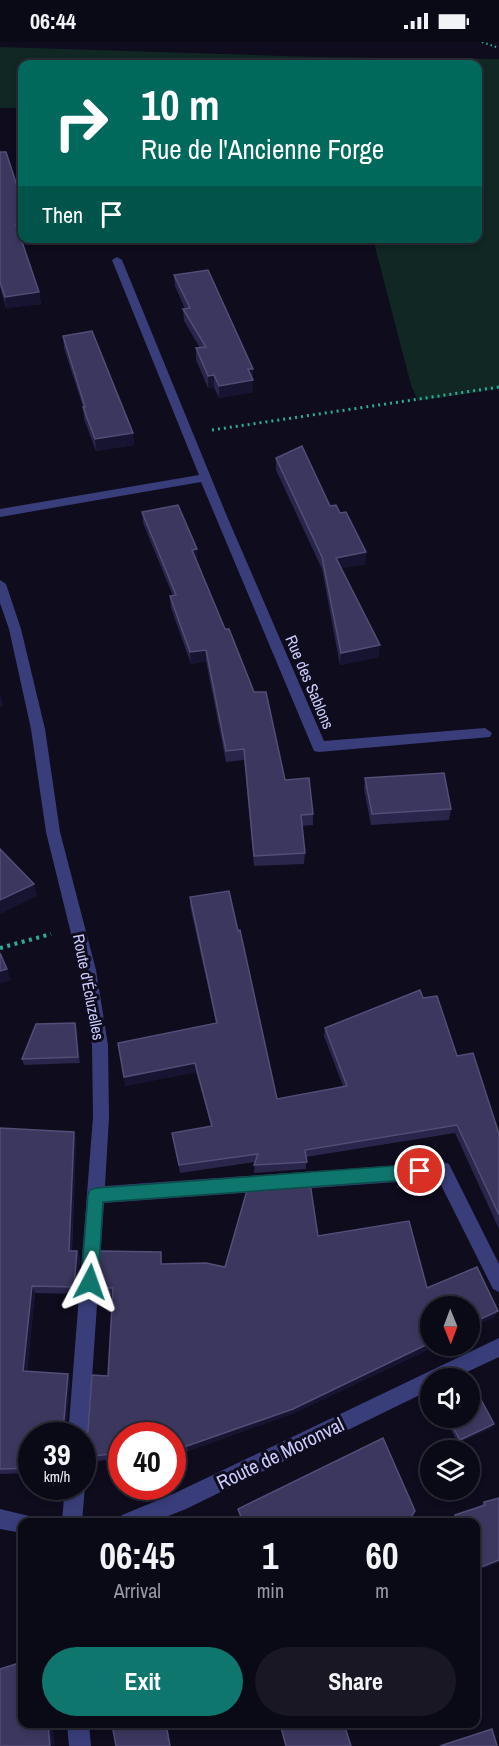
<!DOCTYPE html>
<meta charset="utf-8">
<style>
body{margin:0;font-family:"Archivo Narrow",sans-serif;background:#181723;color:#f1f3f6;height:100vh;display:flex;flex-direction:column;font-size:22px;white-space:nowrap}
*{box-sizing:border-box;margin:0}
p{font-size:20px;color:#999aa1}
.icon{flex:none;width:33px;height:33px;fill:none;stroke:currentColor;stroke-width:2;stroke-linecap:round;stroke-linejoin:round}
.map{position:relative;flex:1;overflow:hidden}
.sheet{position:absolute;left:18px;top:1476px;width:462px;height:210px;display:flex;flex-direction:column;background:#0a0916;border-radius:12px;box-shadow:0 3px 9px #0003,0 0 0 2px #2a2a35}
.sheet>*{flex:none}
.top-card{position:absolute;left:18px;top:18px;width:464px;height:183px;border-radius:12px;box-shadow:0 3px 9px #0003,0 0 0 2px #2a2a35;background:#00695c;color:#fff;overflow:hidden}
.needle{width:39px;rotate:179deg}
.buttons{position:absolute;left:420px;top:1254px;display:grid;gap:12px}
.buttons a{display:grid;place-items:center;width:60px;height:60px;border-radius:50%;background:#0a0916;box-shadow:0 3px 9px #0003,0 0 0 2px #2a2a35;font-size:30px}
.speed{position:absolute;left:18px;top:1380px;display:flex;gap:12px;font-size:30px;font-weight:700;text-align:center}
.speed>*{display:grid;place-content:center;width:78px;height:78px;border-radius:50%;background:#0a0916;box-shadow:0 3px 9px #0003,0 0 0 2px #2a2a35;line-height:1}
.speed small{font-size:15px;font-weight:400}
.speed .limit{border:9px solid #d22;background:#fff;color:#111}
.pin{position:absolute;display:grid;place-items:center;width:51px;height:51px;color:#fff;margin:-26px;border:3px solid #fff;border-radius:50%;box-shadow:0 2px 6px #0007}
.me{position:absolute;width:66px;margin:-33px;rotate:4deg;stroke-linejoin:round;filter:drop-shadow(0 0 4px #0008)}
.turn{display:flex;align-items:center;gap:21px;height:126px;padding:0 24px;font-size:27px}
.turn .icon{width:78px;height:78px;stroke-width:2.5}
.turn b{display:block;font-size:42px;line-height:51px}
.then{display:flex;align-items:center;height:57px;padding:0 24px;background:#0003;gap:12px;font-size:22px}
.eta{display:flex;justify-content:space-evenly;align-items:center;height:102px;text-align:center}
.eta b{font-size:36px;font-weight:800;line-height:42px}
.action{display:flex;gap:12px;margin-top:auto;padding:12px 24px}
.action a{flex:1;height:69px;border-radius:36px;background:#0f766e;color:#fff;font-size:24px;font-weight:800;line-height:69px;text-align:center}
.action a+a{background:#181723;color:#f1f3f6}
.status{display:flex;justify-content:space-between;align-items:center;height:42px;padding:0 30px;background:#0a0916;direction:ltr}
.status svg{height:16px;fill:currentColor}
.map>svg:first-child{display:block}
.green{fill:#102724}
.lines{fill:none;stroke-linecap:round;stroke-linejoin:round}
.path-far2{stroke:#31ab96;stroke-width:2;stroke-dasharray:1.5 3;stroke-linecap:butt}
.path-far1{stroke:#31ab96;stroke-width:3;stroke-dasharray:2 4;stroke-linecap:butt}
.path{stroke:#31ab96;stroke-width:4;stroke-dasharray:3 4.5;stroke-linecap:butt}
.minor{fill:#393e7b;fill-rule:evenodd}
.wall{fill:#29254b}
.shaded-wall{fill:#171431}
.building{fill:#3b375e;stroke:#514e77;stroke-width:1.5}
.route{fill:#0f766e;stroke:#0a4d48;stroke-width:1.5}
.labels{text-anchor:middle;dominant-baseline:central;stroke-width:6;stroke-linejoin:round;paint-order:stroke}
.street-label{font-size:16px;fill:#cbcbfd;stroke:#0e0c1d}
.near-street-label{font-size:20px;fill:#cbcbfd;stroke:#0e0c1d}
</style>
<div class="status"><b>06:44</b><svg viewBox="0 0 49 12"><path d="M0 12V9h3v3zM5 12V6h3v6zM10 12V3h3v9zM15 12V0h3v12zM26 1h20v11H26zM47 4h2v5h-2z"/></svg></div>
<div class="map">
<svg width="499" height="1704" viewBox="0 0 499 1704">
<rect width="100%" height="100%" fill="#0e0c1d"/>
<polygon class="green" points="0,5 317,15 499,17 499,347 418,359 411,343 373,197 477,196 477,22 22,22 22,66 0,66"/>
<g class="lines">
<polyline class="path-far2" points="482,0 499,6"/>
<polyline class="path-far1" points="212,388 499,345"/>
<polyline class="path" points="0,906 51,892"/>
<g class="minor">
<polygon points="117,215 122,218 226,472 324,699 485,686 492,691 490,695 319,710 314,709 201,440 0,475 0,467 199,433 112,218"/>
<polygon points="0,538 6,542 21,587 45,687 60,790 96,928 108,1003 109,1075 105,1144 443,1120 449,1122 499,1222 499,1250 493,1247 438,1137 104,1161 88,1394 82,1402 82,1394 68,1394 93,1075 92,1003 80,928 46,790 31,687 9,587 0,561"/>
<polygon points="499,1296 499,1315 454,1336 430,1336 430,1348 186,1467 153,1480 119,1480 122,1473 173,1452"/>
<polygon points="82,1438 85,1444 82,1480 62,1480 65,1444 82,1444"/>
<polygon points="0,1467 29,1474 32,1480 22,1480 22,1491 0,1487"/>
<polygon points="67,1682 89,1682 91,1704 69,1704"/>
</g>
</g>
<g class="wall">
<polygon points="0,110 22,192 20,193 39,250 41,262 6,266 0,245"/>
<polygon points="174,233 253,327 253,350 219,356 214,345 208,346 196,318 196,306 200,306 184,279 183,267 185,267 175,244"/>
<polygon points="63,294 133,391 134,403 96,409 84,377 83,365 64,306"/>
<polygon points="276,416 330,464 340,471 366,510 365,522 341,526 379,615 340,623 322,527 276,428"/>
<polygon points="142,470 197,507 197,519 285,738 313,772 313,783 302,784 305,811 304,822 254,824 244,718 226,720 206,619 191,622 171,566 170,554 173,554 143,481"/>
<polygon points="365,736 451,767 449,778 371,783 364,747"/>
<polygon points="190,855 277,1057 343,1044 324,994 325,986 423,956 457,1014 499,1092 499,1187 455,1091 306,1115 306,1127 254,1131 255,1120 180,1131 172,1091 211,1084 196,1030 125,1044 216,981 190,864"/>
<polygon points="77,987 80,1021 24,1023 22,1017"/>
<polygon points="0,1086 74,1090 76,1098 72,1209 77,1209 80,1216 77,1252 35,1251 27,1329 70,1338 66,1391 77,1391 78,1394 32,1394 32,1431 0,1432"/>
<polygon points="318,1194 427,1246 498,1269 494,1275 430,1304 436,1304 292,1372 188,1409 172,1411 172,1394 122,1394 122,1416 82,1421 82,1397 88,1389 108,1334 113,1253 100,1253 98,1246 161,1210 162,1222 225,1225"/>
<polygon points="445,1376 470,1376 492,1386 458,1401"/>
<polygon points="499,1456 499,1520 476,1529 476,1480 453,1480 452,1477 455,1473 480,1465 484,1460"/>
</g>
<g class="shaded-wall">
<polygon points="22,181 22,192 18,193 16,182"/>
<polygon points="39,250 41,262 6,266 5,255"/>
<polygon points="248,327 253,327 253,338"/>
<polygon points="214,333 214,345 208,346 208,334"/>
<polygon points="253,338 253,350 219,356 219,344"/>
<polygon points="133,391 134,403 96,409 95,397"/>
<polygon points="197,507 197,519 193,520 192,508"/>
<polygon points="366,510 365,522 335,528 336,516"/>
<polygon points="380,603 379,615 340,623 341,611"/>
<polygon points="206,608 206,619 191,622 190,610"/>
<polygon points="0,650 3,664 0,666"/>
<polygon points="34,842 37,854 0,872 0,858"/>
<polygon points="7,927 11,938 0,942 0,929"/>
<polygon points="75,981 77,987 80,1021 78,1015"/>
<polygon points="195,1021 196,1030 125,1044 124,1035"/>
<polygon points="74,1090 76,1098 71,1216 69,1209"/>
<polygon points="77,1209 80,1216 77,1252 74,1245"/>
<polygon points="32,1244 35,1251 26,1335 23,1329"/>
<polygon points="498,1269 494,1275 470,1287 470,1282"/>
<polygon points="430,1301 430,1304 436,1304 292,1372 188,1409 187,1404"/>
<polygon points="68,1332 70,1338 66,1394 63,1389"/>
<polygon points="494,1382 492,1386 458,1401 460,1398"/>
<polygon points="499,1518 499,1520 476,1529 476,1527"/>
<polygon points="48,1682 52,1682 55,1704 50,1704"/>
<polygon points="166,1682 167,1682 171,1704 170,1704"/>
</g>
<g class="building">
<polygon points="0,110 6,110 22,159 22,181 16,182 39,250 5,255 0,240"/>
<polygon points="208,228 253,327 248,327 253,338 219,344 214,333 208,334 196,306 206,305 183,267 190,266 174,233"/>
<polygon points="92,289 133,391 95,397 83,365 85,365 63,294"/>
<polygon points="302,404 330,464 336,463 340,471 346,470 366,510 336,516 380,603 341,611 322,515 276,416"/>
<polygon points="178,463 197,507 192,508 225,587 229,587 254,650 266,650 285,738 309,736 313,772 301,773 305,811 254,814 244,707 226,709 206,608 190,610 170,554 176,553 142,470"/>
<polygon points="444,731 451,767 372,772 365,736"/>
<polygon points="0,807 34,842 0,858"/>
<polygon points="229,849 238,889 240,888 277,1057 347,1044 325,986 420,948 423,956 437,954 457,1014 473,1011 499,1092 499,1173 457,1083 305,1108 307,1120 254,1123 258,1112 179,1123 172,1091 212,1084 195,1021 124,1035 118,1001 217,981 190,855"/>
<polygon points="0,911 7,927 0,929"/>
<polygon points="75,981 78,1015 22,1017 36,982"/>
<polygon points="0,1086 74,1090 69,1209 77,1209 74,1245 32,1244 23,1329 68,1332 63,1389 65,1391 77,1391 77,1394 32,1394 32,1426 0,1427"/>
<polygon points="310,1141 318,1194 409,1179 427,1246 477,1225 498,1269 470,1282 470,1264 430,1264 430,1301 293,1367 187,1404 172,1406 172,1394 122,1394 122,1411 82,1415 82,1397 88,1389 92,1333 108,1334 113,1246 98,1246 100,1209 161,1210 161,1222 206,1221 225,1225 248,1145"/>
<polygon points="478,1352 494,1382 460,1398 448,1376 470,1376 470,1356"/>
<polygon points="383,1396 415,1469 408,1480 243,1480 238,1467"/>
<polygon points="499,1456 499,1518 476,1527 476,1480 458,1480 455,1473 485,1463 484,1460"/>
<polygon points="22,1620 22,1682 48,1682 50,1704 0,1704 0,1627"/>
<polygon points="112,1682 166,1682 170,1704 116,1704"/>
<polygon points="280,1682 344,1682 351,1704 286,1704"/>
<polygon points="492,1687 497,1704 440,1704"/>
</g>
<polygon class="route" points="420,1122 425,1124 427,1129 425,1134 420,1137 103,1160 98,1240 95,1245 90,1248 84,1245 81,1240 88,1153 90,1148 96,1146"/>
<g class="labels">
<g class="street-label">
<text transform="translate(310 640) rotate(67)">Rue des Sablons</text>
<text transform="translate(89 945) rotate(79)">Route d'Écluzelles</text>
</g>
<g class="near-street-label">
<text transform="translate(280 1411) rotate(-26)">Route de Moronval</text>
</g>
</g>
</svg>
<div class="buttons">
<a><svg class="needle" viewBox="-14 -14 28 28"><path d="M0-13l5 13h-10z" fill="#e53935"/><path d="M0 13l5-13h-10z" fill="#999aa1"/></svg></a>
<a><svg class="icon" aria-label="sound" viewBox="0 0 24 24"><path d="M4 9h4l5-4v14l-5-4H4zM17 9q2 3 0 6"/></svg></a>
<a><svg class="icon" aria-label="layers" viewBox="0 0 24 24"><path d="M12 4l9 5-9 5-9-5zM3 14l9 5 9-5"/></svg></a>
</div>
<div class="speed"><div>39<small>km/h</small></div><div class="limit">40</div></div>
<div class="pin" style="left:420px;top:1129px;background:#d93025"><svg class="icon" aria-label="arrive" viewBox="0 0 24 24"><path d="M6 21V4h12l-3 4 3 4H6"/></svg></div>
<svg class="me" style="left:90px;top:1240px" viewBox="-20 -20 40 40"><path d="M0-17L14 15 0 8-14 15z" fill="#0f766e" stroke="#fff" stroke-width="4"/></svg>
<div class="top-card">
<div class="turn"><svg class="icon" aria-label="right" viewBox="0 0 24 24"><path d="M7 20v-9h11M14 6l5 5-5 5"/></svg><div><b>10 m</b>Rue de l'Ancienne Forge</div></div>
<div class="then">Then<svg class="icon" aria-label="arrive" viewBox="0 0 24 24"><path d="M6 21V4h12l-3 4 3 4H6"/></svg></div>
</div>
<section class="sheet">
<div class="eta">
<div><b>06:45</b><p>Arrival</p></div>
<div><b>1</b><p>min</p></div>
<div><b>60</b><p>m</p></div>
</div>
<div class="action"><a>Exit</a><a>Share</a></div>
</section>
</div>
